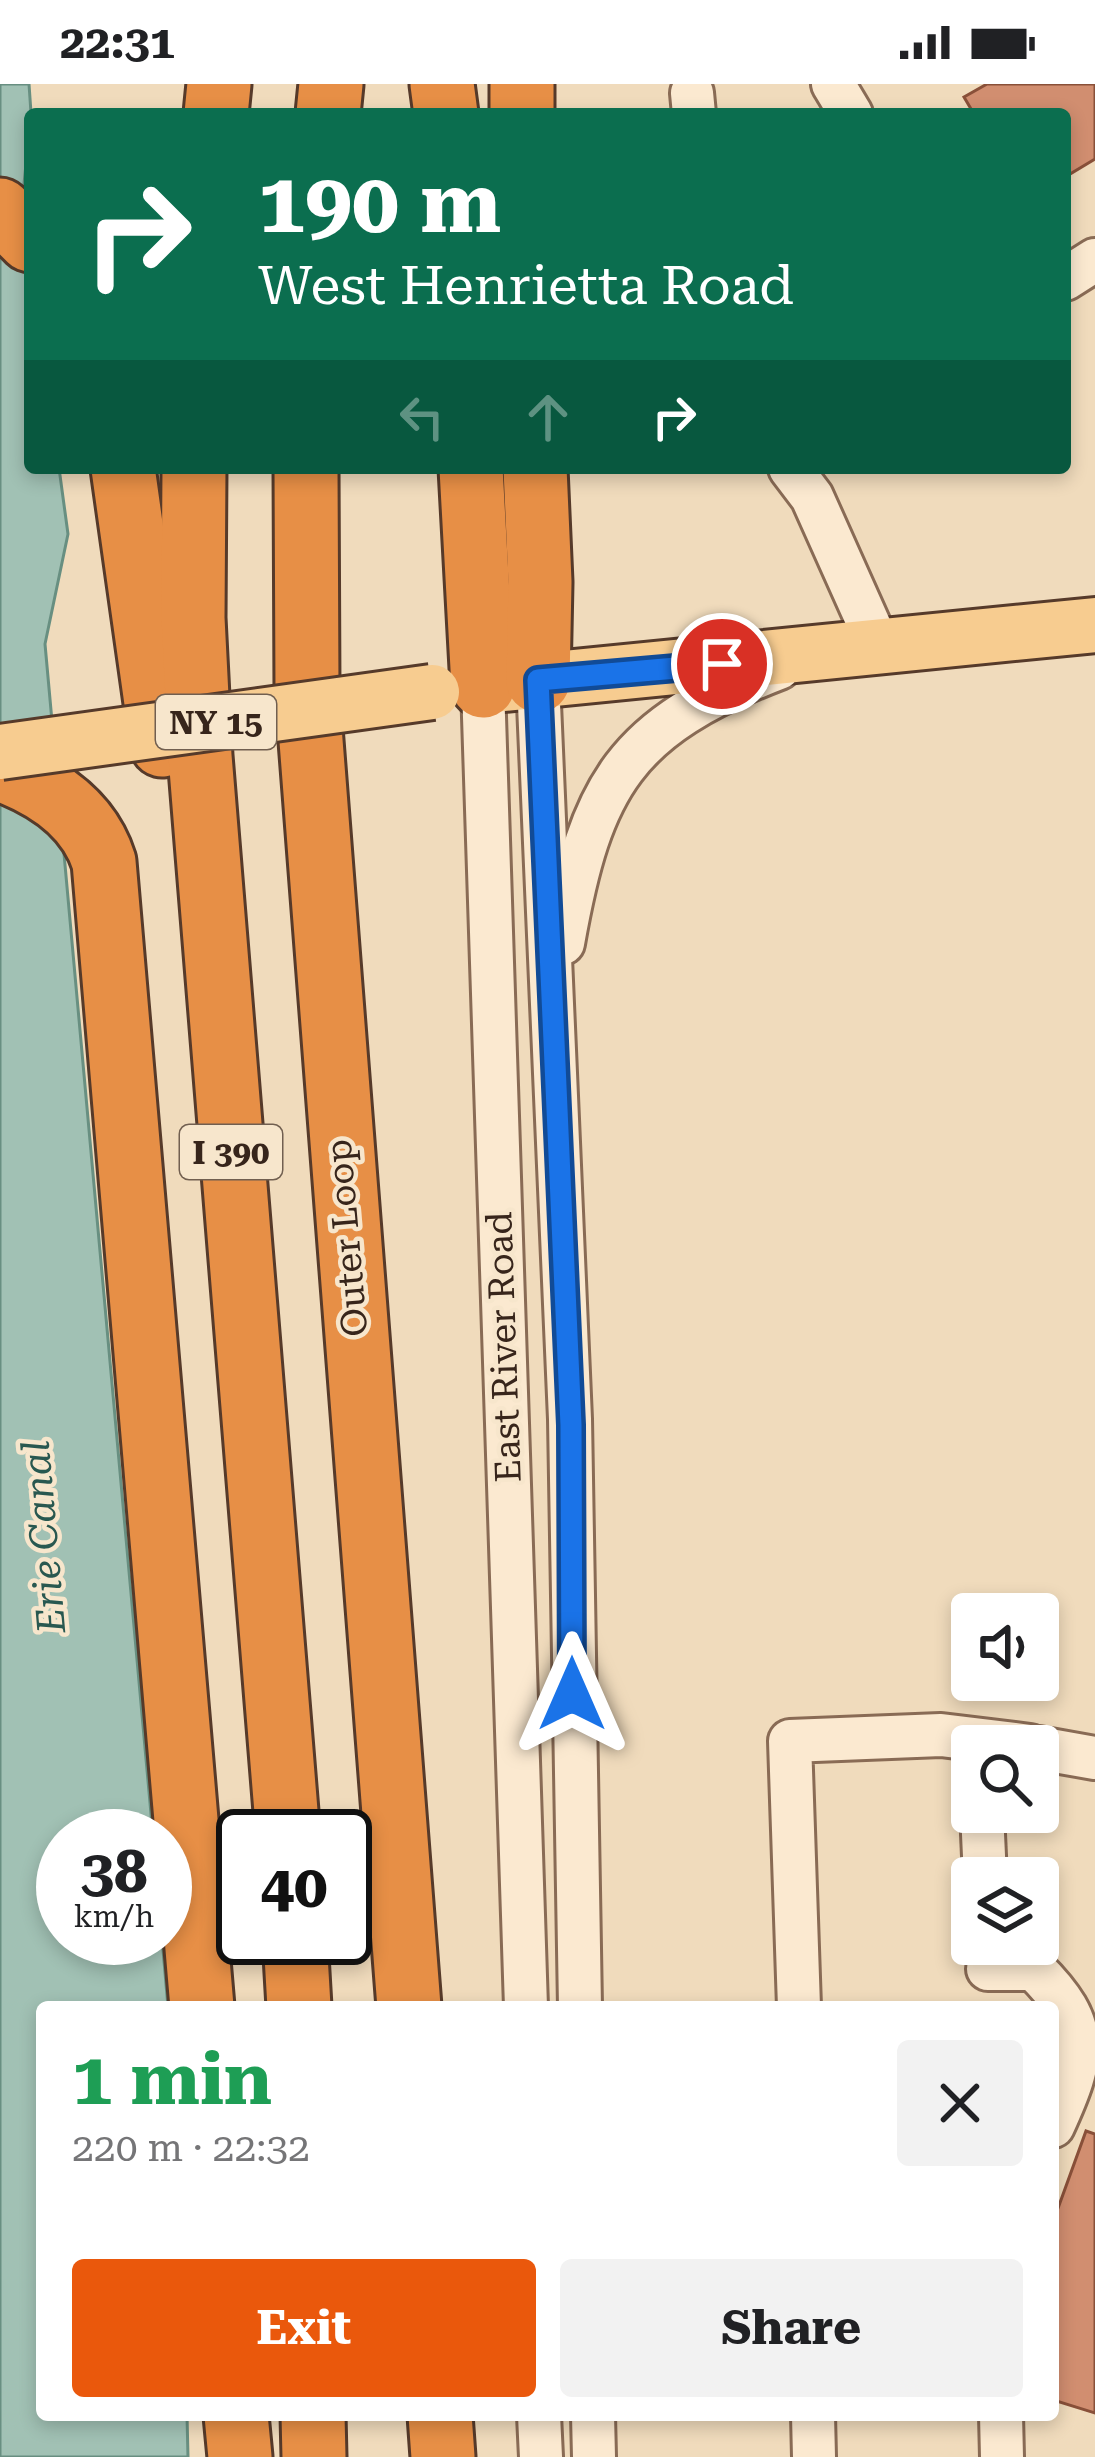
<!DOCTYPE html>
<meta charset="utf-8">
<style>
body{margin:0;font-family:"Roboto Serif",serif;background:#f2f2f2;color:#202124;height:100vh;display:flex;flex-direction:column;font-size:45px;white-space:nowrap}
*{box-sizing:border-box;margin:0}
p{font-size:39px;color:#757577}
.icon{flex:none;width:66px;height:66px;fill:none;stroke:currentColor;stroke-width:2;stroke-linecap:round;stroke-linejoin:round}
.map{position:relative;flex:1;overflow:hidden}
.details{position:absolute;left:36px;top:1917px;width:1023px;height:420px;display:flex;flex-direction:column;background:#fff;border-radius:12px;box-shadow:0 6px 18px #0003}
.details>*{flex:none}
.hud{position:absolute;left:24px;top:24px;width:1047px;height:366px;border-radius:12px;box-shadow:0 6px 18px #0003;background:#0b6e4f;color:#fff;overflow:hidden}
.buttons{position:absolute;left:951px;top:1509px;display:grid;gap:24px}
.buttons a{display:grid;place-items:center;width:108px;height:108px;border-radius:12px;background:#fff;box-shadow:0 6px 18px #0003;font-size:60px}
.speed{position:absolute;left:36px;top:1725px;display:flex;gap:24px;font-size:60px;font-weight:700;text-align:center}
.speed>*{display:grid;place-content:center;width:156px;height:156px;border-radius:50%;background:#fff;box-shadow:0 6px 18px #0003;line-height:1}
.speed small{font-size:30px;font-weight:400}
.speed .limit{border:6px solid #111;border-radius:18px;background:#fff;color:#111}
.pin{position:absolute;display:grid;place-items:center;width:102px;height:102px;color:#fff;margin:-51px;border:6px solid #fff;border-radius:50%;box-shadow:0 3px 12px #0007}
.me{position:absolute;width:132px;margin:-66px;rotate:0deg;stroke-linejoin:round;filter:drop-shadow(0 0 9px #0008)}
.turn{display:flex;align-items:center;gap:42px;height:252px;padding:0 36px;font-size:54px}
.turn .icon{width:156px;height:156px;stroke-width:2.5}
.turn b{display:block;font-size:84px;line-height:102px}
.lanes{display:flex;align-items:center;height:114px;padding:0 36px;background:#0003;justify-content:center;gap:60px;direction:ltr}
.lanes .off{opacity:.35}
.round{display:grid;place-items:center;flex:none;width:126px;height:126px;border-radius:12px;background:#f2f2f2}
.summary{display:flex;align-items:center;justify-content:space-between;height:204px;padding:0 36px}
h1{font-size:72px;font-weight:700;line-height:90px;color:#1e9e55}
.button{display:flex;gap:24px;margin-top:auto;padding:24px 36px}
.button a{flex:1;height:138px;border-radius:12px;background:#ea580c;color:#fff;font-size:48px;font-weight:700;line-height:138px;text-align:center}
.button a+a{background:#f2f2f2;color:#202124}
.status{display:flex;justify-content:space-between;align-items:center;height:84px;padding:0 60px;background:#fff;direction:ltr}
.status svg{height:33px;fill:currentColor}
.map>svg:first-child{display:block}
.water{fill:#a1c1b4;stroke:#688f81;stroke-width:3}
.building{fill:#d18e70;stroke:#895039;stroke-width:3}
.lines{fill:none;stroke-linecap:round;stroke-linejoin:round}
.minor-casing{stroke:#896b55;stroke-width:48}
.major-casing{stroke:#563a2a;stroke-width:60}
.highway-casing{stroke:#563a2a;stroke-width:69}
.minor{stroke:#fbe9d0;stroke-width:42}
.major{stroke:#f7cc90;stroke-width:54}
.highway{stroke:#e78f46;stroke-width:63}
.major-bridge-casing{stroke:#563a2a;stroke-width:60;stroke-linecap:butt}
.major-bridge{stroke:#f7cc90;stroke-width:54}
.route-casing{stroke:#114b97;stroke-width:30}
.route{stroke:#1a73e8;stroke-width:21}
.labels{text-anchor:middle;dominant-baseline:central;stroke-width:9;stroke-linejoin:round;paint-order:stroke}
.shield{fill:#f7e6cc;stroke:#715f50;stroke-width:3}
.shield-label{font-size:33px;font-weight:bold;fill:#37251b}
.street-label{font-size:36px;fill:#37251b;stroke:#f7e6cc}
.water-label{font-size:39px;font-style:italic;fill:#295850;stroke:#f7e6cc}
</style>
<div class="status"><b>22:31</b><svg viewBox="0 0 49 12"><path d="M0 12V9h3v3zM5 12V6h3v6zM10 12V3h3v9zM15 12V0h3v12zM26 1h20v11H26zM47 4h2v5h-2z"/></svg></div>
<div class="map">
<svg width="1095" height="2373" viewBox="0 0 1095 2373">
<rect width="100%" height="100%" fill="#f0dbbc"/>
<polygon class="water" points="0,0 29,0 31,29 18,161 30,200 30,384 59,384 68,450 45,560 153,1752 63,1752 63,1854 162,1854 168,1923 42,1923 42,2331 187,2331 188,2373 0,2373"/>
<g class="building">
<polygon points="987,0 1095,0 1095,75 1065,93 1065,30 974,30 964,13"/>
<polygon points="1086,2047 1095,2050 1095,2329 1053,2316 1053,2138"/>
</g>
<g class="lines">
<defs>
<g id="minor">
<polyline points="833,0 851,30"/>
<polyline points="692,9 694,30"/>
<polyline points="1065,195 1095,176"/>
<polyline points="790,384 812,413 879,563"/>
<polyline points="538,597 570,1335 580,1923"/>
<polyline points="483,602 526,1923"/>
<path d="M563 859C591 700 625 643 779 584"/>
<polyline points="1038,1664 1095,1674"/>
<polyline points="982,1728 985,1794"/>
<path d="M988 1885H1034C1092 1942 1085 1972 1053 2042"/>
<polyline points="799,1923 790,1657 941,1651 1030,1662"/>
<polyline points="539,2331 541,2373"/>
<polyline points="593,2331 594,2373"/>
<polyline points="813,2331 814,2373"/>
<polyline points="1001,2331 1002,2373"/>
</g>
<polyline id="major" points="494,601 1095,541"/>
<g id="highway">
<polyline points="442,0 446,30"/>
<polyline points="216,30 219,0"/>
<polyline points="328,30 331,0"/>
<polyline points="522,30 522,0"/>
<polyline points="0,126 30,156"/>
<polyline points="123,384 162,661"/>
<polyline points="194,384 193,534 200,672 288,1752"/>
<polyline points="306,384 307,605 409,1923"/>
<polyline points="471,384 483,602"/>
<polyline points="535,384 540,498 538,597"/>
<path d="M0 685C47 702 89 730 104 778L202 1923"/>
<polyline points="295,1854 299,1923"/>
<polyline points="236,2331 240,2373"/>
<polyline points="313,2331 314,2373"/>
<polyline points="440,2331 443,2373"/>
</g>
</defs>
<use href="#minor" class="minor-casing"/>
<use href="#major" class="major-casing"/>
<use href="#highway" class="highway-casing"/>
<use href="#minor" class="minor"/>
<use href="#major" class="major"/>
<use href="#highway" class="highway"/>
<defs>
<polyline id="major-bridge" points="0,668 432,608"/>
</defs>
<use href="#major-bridge" class="major-bridge-casing"/>
<use href="#major-bridge" class="major-bridge"/>
</g>
<g class="lines">
<defs>
<polyline id="route" points="572,1610 571,1341 538,596 722,580"/>
</defs>
<use href="#route" class="route-casing"/>
<use href="#route" class="route"/>
</g>
<g class="labels">
<g class="shield">
<rect x="156" y="611" width="120" height="54" rx="9"/>
<rect x="180" y="1041" width="102" height="54" rx="9"/>
</g>
<g class="shield-label">
<text x="216" y="638">NY 15</text>
<text x="231" y="1068">I 390</text>
</g>
<g class="street-label">
<text transform="translate(347 1154) rotate(-95)">Outer Loop</text>
<text transform="translate(504 1263) rotate(-92)">East River Road</text>
</g>
<g class="water-label">
<text transform="translate(44 1453) rotate(-95)">Erie Canal</text>
</g>
</g>
</svg>
<div class="buttons">
<a><svg class="icon" aria-label="sound" viewBox="0 0 24 24"><path d="M4 9h4l5-4v14l-5-4H4zM17 9q2 3 0 6"/></svg></a>
<a><svg class="icon" aria-label="search" viewBox="0 0 24 24"><circle cx="10" cy="10" r="6"/><path d="M15 15l6 6"/></svg></a>
<a><svg class="icon" aria-label="layers" viewBox="0 0 24 24"><path d="M12 4l9 5-9 5-9-5zM3 14l9 5 9-5"/></svg></a>
</div>
<div class="speed"><div>38<small>km/h</small></div><div class="limit">40</div></div>
<div class="pin" style="left:722px;top:580px;background:#d93025"><svg class="icon" aria-label="arrive" viewBox="0 0 24 24"><path d="M6 21V4h12l-3 4 3 4H6"/></svg></div>
<svg class="me" style="left:572px;top:1610px" viewBox="-20 -20 40 40"><path d="M0-17L14 15 0 8-14 15z" fill="#1a73e8" stroke="#fff" stroke-width="4"/></svg>
<div class="hud">
<div class="turn"><svg class="icon" aria-label="right" viewBox="0 0 24 24"><path d="M7 20v-9h11M14 6l5 5-5 5"/></svg><div><b>190 m</b>West Henrietta Road</div></div>
<div class="lanes"><svg class="icon off" aria-label="left" viewBox="0 0 24 24"><path d="M17 20v-9H6M10 6l-5 5 5 5"/></svg><svg class="icon off" aria-label="ahead" viewBox="0 0 24 24"><path d="M12 20V5M6 11l6-6 6 6"/></svg><svg class="icon" aria-label="right" viewBox="0 0 24 24"><path d="M7 20v-9h11M14 6l5 5-5 5"/></svg></div>
</div>
<section class="details">
<div class="summary"><div><h1>1 min</h1><p>220 m · 22:32</p></div><a class="round"><svg class="icon" aria-label="close" viewBox="0 0 24 24"><path d="M6 6l12 12M18 6L6 18"/></svg></a></div>
<div class="button"><a>Exit</a><a>Share</a></div>
</section>
</div>
